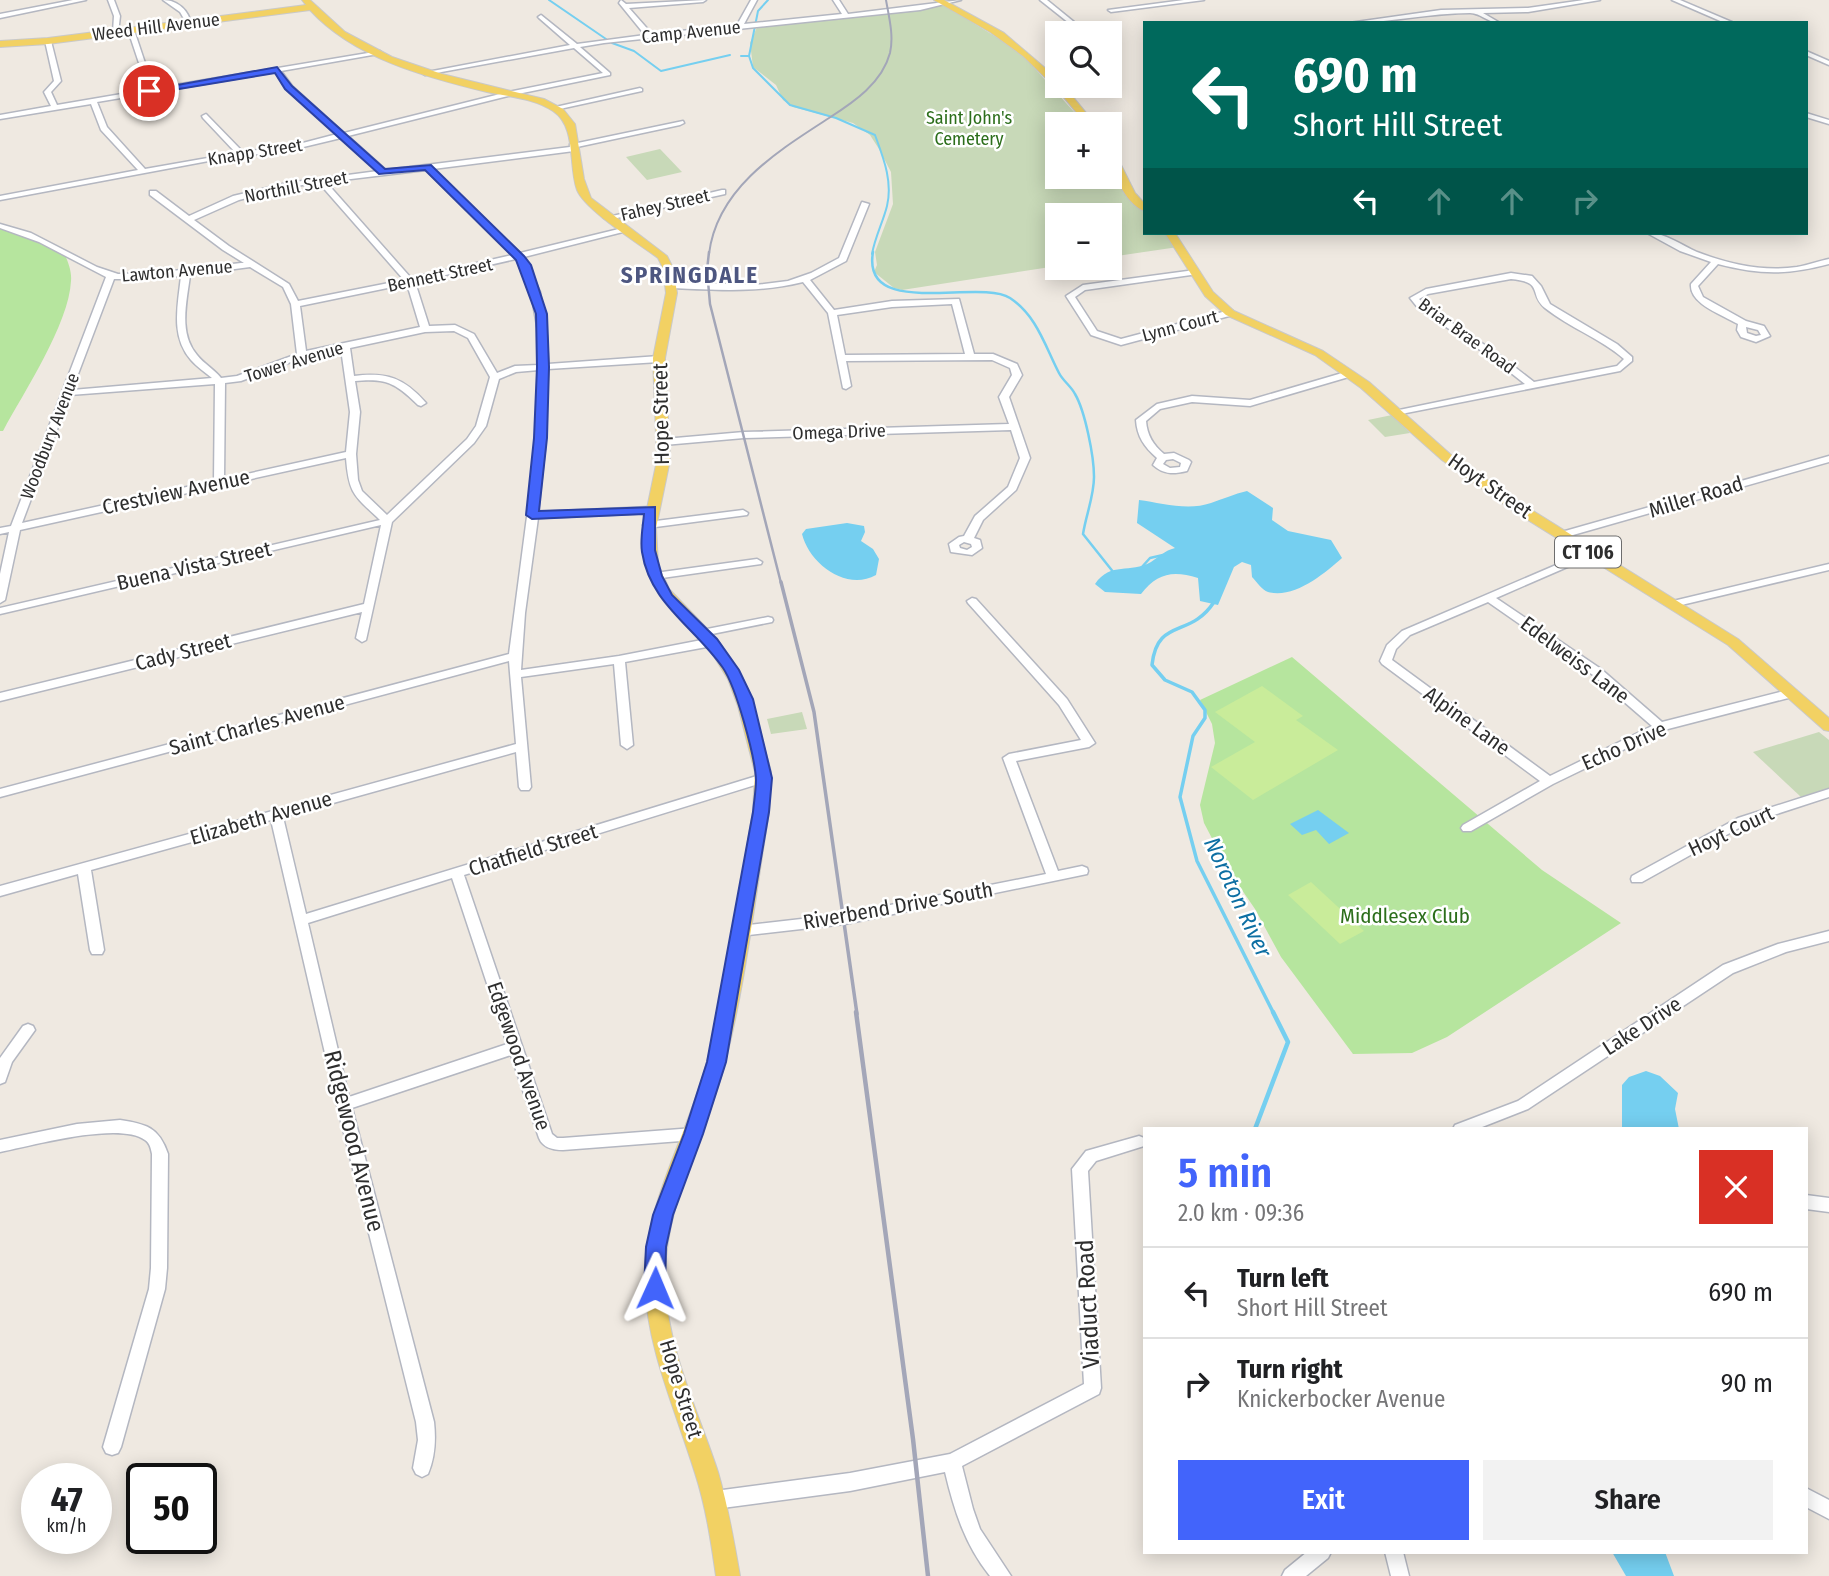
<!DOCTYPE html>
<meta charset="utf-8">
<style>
body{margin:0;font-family:"Fira Sans Condensed",sans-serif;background:#f2f2f2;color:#202124;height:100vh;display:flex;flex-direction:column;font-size:26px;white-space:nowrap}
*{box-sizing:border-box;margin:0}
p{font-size:23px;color:#757577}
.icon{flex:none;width:38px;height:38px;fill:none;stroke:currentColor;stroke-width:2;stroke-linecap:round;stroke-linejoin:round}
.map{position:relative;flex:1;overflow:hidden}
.side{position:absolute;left:1143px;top:1127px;width:665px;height:427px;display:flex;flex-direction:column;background:#fff;border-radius:0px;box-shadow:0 4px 18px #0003}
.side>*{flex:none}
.top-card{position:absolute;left:1143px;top:21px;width:665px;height:214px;border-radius:0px;box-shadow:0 4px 18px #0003;background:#00695c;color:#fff;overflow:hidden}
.tools{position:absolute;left:1045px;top:21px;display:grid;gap:14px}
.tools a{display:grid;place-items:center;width:77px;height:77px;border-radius:0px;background:#fff;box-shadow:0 4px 18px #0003;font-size:35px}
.speed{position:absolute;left:21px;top:1463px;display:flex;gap:14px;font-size:35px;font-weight:700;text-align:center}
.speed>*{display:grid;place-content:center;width:91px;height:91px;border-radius:50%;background:#fff;box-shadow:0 4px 18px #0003;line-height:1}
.speed small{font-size:18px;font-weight:400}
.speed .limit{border:4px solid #111;border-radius:10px;background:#fff;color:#111}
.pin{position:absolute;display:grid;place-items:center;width:60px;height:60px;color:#fff;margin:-30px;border:4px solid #fff;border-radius:50%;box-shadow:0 2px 7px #0007}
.me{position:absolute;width:77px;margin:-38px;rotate:1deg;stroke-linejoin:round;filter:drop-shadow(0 0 5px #0008)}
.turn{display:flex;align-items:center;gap:24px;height:147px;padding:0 35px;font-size:32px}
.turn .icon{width:91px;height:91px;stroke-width:2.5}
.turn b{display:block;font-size:49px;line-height:60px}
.lanes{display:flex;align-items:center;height:66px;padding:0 35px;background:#0003;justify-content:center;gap:35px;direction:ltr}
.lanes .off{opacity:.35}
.round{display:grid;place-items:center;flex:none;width:74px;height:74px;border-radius:0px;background:#f2f2f2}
.headline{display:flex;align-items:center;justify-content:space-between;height:119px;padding:0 35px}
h1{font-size:42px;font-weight:600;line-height:52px;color:#4264fb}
.cta{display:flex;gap:14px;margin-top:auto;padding:14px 35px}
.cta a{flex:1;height:80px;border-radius:0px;background:#4264fb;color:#fff;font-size:28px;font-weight:600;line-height:80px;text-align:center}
.cta a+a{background:#f2f2f2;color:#202124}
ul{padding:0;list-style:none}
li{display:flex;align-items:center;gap:21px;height:91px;padding:0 35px;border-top:2px solid #e0e0e0}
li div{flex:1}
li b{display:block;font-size:26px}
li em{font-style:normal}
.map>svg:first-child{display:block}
.green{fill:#b6e59e}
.cemetery{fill:#c8d9b8}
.pitch{fill:#c9ec9a}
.water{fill:#75cff0}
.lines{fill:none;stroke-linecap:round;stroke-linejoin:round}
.stream-far3{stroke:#75cff0;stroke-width:2}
.stream-far2{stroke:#75cff0;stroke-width:2.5}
.stream-far1{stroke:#75cff0;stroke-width:3.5}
.stream{stroke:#75cff0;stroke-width:4.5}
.minor-casing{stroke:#b4b7c1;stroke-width:3}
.major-casing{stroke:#c9c9c9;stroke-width:2}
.minor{fill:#fff;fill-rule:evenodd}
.major{fill:#f2d163;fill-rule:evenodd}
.rail-far3{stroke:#a3a6b8;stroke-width:2}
.rail-far2{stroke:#a3a6b8;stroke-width:2.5}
.rail-far1{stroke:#a3a6b8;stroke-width:3.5}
.rail{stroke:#a3a6b8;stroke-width:4.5}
.route{fill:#4264fb;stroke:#2b41a3;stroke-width:2}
.labels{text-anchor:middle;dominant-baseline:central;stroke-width:5;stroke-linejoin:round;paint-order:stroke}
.far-street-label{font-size:18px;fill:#2e2e2e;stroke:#fff}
.far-park-label{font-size:18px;fill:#2c6e1b;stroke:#fff}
.shield{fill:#fff;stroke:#6d6d6d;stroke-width:2}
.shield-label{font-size:19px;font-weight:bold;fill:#2e2e2e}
.street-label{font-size:21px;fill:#2e2e2e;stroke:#fff}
.park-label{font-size:21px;fill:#2c6e1b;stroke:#fff}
.far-district-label{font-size:23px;font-weight:bold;letter-spacing:2px;fill:#4d5680;stroke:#fff}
.water-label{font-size:23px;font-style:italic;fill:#0d6fa3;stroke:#fff}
.near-street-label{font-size:24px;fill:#2e2e2e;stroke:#fff}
</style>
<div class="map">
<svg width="1829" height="1576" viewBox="0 0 1829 1576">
<rect width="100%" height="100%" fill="#efe9e1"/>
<g class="green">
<path d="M0 225 63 250C67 260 72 270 71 281 69 324 24 392 3 431H0Z"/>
<polygon points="1292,657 1542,870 1621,923 1447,1037 1412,1053 1353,1054 1281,957 1255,909 1229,871 1204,823 1200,805 1215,743 1212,724 1200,700"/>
</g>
<g class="cemetery">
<polygon points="944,5 1019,51 1085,124 1057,124 1057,177 1110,177 1110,159 1119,183 1144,208 1144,233 1168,233 1178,247 1110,257 1110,215 1057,215 1057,266 902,290 894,288 874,272 877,265 875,252 893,204 891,172 879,149 870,135 853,123 793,107 783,100 776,85 753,67 750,43 758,25"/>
<polygon points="660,149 682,172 647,180 626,157"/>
<polygon points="1392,415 1410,433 1385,437 1368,420"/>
<polygon points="802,712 807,729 771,734 767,719"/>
<polygon points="1819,732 1829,740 1829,788 1801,797 1753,752"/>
</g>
<g class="pitch">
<polygon points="1262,686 1303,716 1296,720 1338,750 1253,800 1211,767 1255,742 1215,712"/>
<polygon points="1311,882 1364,931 1340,944 1288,895"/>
</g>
<g class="water">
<path d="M1247 491 1273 508 1272 520 1288 531 1331 540 1342 558C1324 574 1294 599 1268 592 1262 590 1257 582 1252 577L1251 565 1242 562 1234 567 1218 605 1200 601 1198 578C1173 570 1157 573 1141 594L1105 592 1095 584C1111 561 1130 574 1151 562 1160 556 1164 551 1175 548L1137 523 1139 500C1161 503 1188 511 1211 503 1223 499 1234 494 1247 491Z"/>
<path d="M847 523 864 526 865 532 861 541 873 549 879 559 876 575C846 592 809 563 802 534L806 529Z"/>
<polygon points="1318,810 1349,833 1329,844 1316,830 1302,835 1290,824"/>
<polygon points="1646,1071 1660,1076 1678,1093 1675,1109 1679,1129 1622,1129 1622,1085 1629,1077"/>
<polygon points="1612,1552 1665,1552 1674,1576 1626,1576"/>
</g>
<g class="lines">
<g class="stream-far3">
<polyline points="549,0 606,39"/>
<path d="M768 0 758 11 749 56 753 68 790 105 836 118 875 135C883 157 893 181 887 206 883 222 875 237 872 254"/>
<polyline points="612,43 634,51 661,71 730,55"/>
<polyline points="741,56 749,56"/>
</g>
<g class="stream-far2">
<path d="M873 252C861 320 979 278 1010 298 1037 316 1045 346 1059 373 1063 381 1071 386 1075 394 1085 411 1094 456 1094 477 1094 496 1086 515 1083 534L1114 573"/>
<polyline points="1141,568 1150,558 1163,555"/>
</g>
<path class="stream-far1" d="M1214 602C1190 639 1157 617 1152 665L1165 680 1192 692 1205 710V718L1193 736 1180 797 1197 861 1274 1014"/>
<polyline class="stream" points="1255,1129 1288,1042 1273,1012"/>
<defs>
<g id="minor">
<polygon points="73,0 86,0 0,18 0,14"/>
<polygon points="108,0 114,0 120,16 118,33 113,32 114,16"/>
<path d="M163 0C178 0 189 11 191 24H187L180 12Z"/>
<path d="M621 0 626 4 706 0 703 2 629 8 652 34 737 25 751 0H757L744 24 842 14 833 0H839L848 14 961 0 920 10 604 43 580 47 610 73V75L508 96 348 136 386 170 570 147V144H573L683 121 684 123 680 125 577 147V151H574L433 169 520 253 627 227V231L524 257 540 292 547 337 548 364 659 356 663 359 659 362 548 369 545 448 538 512 651 507 656 510 651 513 538 518 525 613 521 670 619 656 712 638 718 642 712 646 625 662 633 745 627 749 621 745 614 664 521 677 531 787 529 790H521L519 787 516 752 283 817 306 914 760 775 764 774 770 778 768 781 464 875 552 1134 557 1138H563L694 1128 699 1130 701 1134 699 1138 694 1140 563 1150C553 1150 543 1148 539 1138L511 1055 352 1108 434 1422C436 1440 435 1457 428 1474L422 1477 416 1474 413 1468 418 1440 416 1422 337 1105 271 820 91 870 104 950 102 954H92L90 950 78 874 0 896V886L516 744 509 661 0 797V789L509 654 536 448 539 370 516 372 499 379 486 426 474 443 392 522 366 640 362 642 356 638 362 612 0 701V693L364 604 381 525 0 614V608L380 520C354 495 349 495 346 458L20 530 5 600 0 603V574L9 532 0 534V528L11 526 106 277 39 242 0 228V224L31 233 97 267 118 274 155 273 241 263H244L223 250 150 195V191H156L189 216 233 196 287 183 378 171 341 138 295 149 214 160 0 200V196L138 170 101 130 91 104 0 119V115L51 106 44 92 54 81 45 41 48 39 51 41 61 81 51 92 57 105 145 90 138 77 140 66 128 30 131 28 134 30 146 66 144 77 151 89 380 51 381 52 378 54 281 71 292 86 344 133 508 92 603 73 574 48 425 75 422 73 570 45 539 18 538 17 541 15 577 44 645 35 619 3ZM275 72 287 88 337 134 295 145 243 152 206 114 202 116 203 118 236 153 145 169 107 127 97 102ZM426 170 512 255 411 278 326 182ZM319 183 404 280 298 301 289 284 229 246 194 220 239 200 287 187ZM516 259 531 292 539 337V365L515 366 497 373 474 334 455 325 429 326 415 282ZM250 267 283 287 291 304 297 354 237 376 221 378C214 369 204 364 197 355 178 333 187 301 190 275ZM181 276C178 305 170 336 191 360 197 367 205 372 212 378L72 390 114 279H134ZM407 284 420 327 306 351 300 306ZM454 331 468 338 490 377 476 426 467 439 387 515 362 491 358 480 356 454 360 412 355 381C386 378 396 383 418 405L421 406 426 403C404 378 387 372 354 376L350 348 425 332ZM341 349 350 412 346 452 224 479 225 383 241 381 304 357ZM215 384 214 481 22 523 70 395ZM452 878 507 1044 349 1097 308 923Z"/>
<polygon points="1040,0 1047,0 1074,22 1069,23"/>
<polygon points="1184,0 1204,0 1111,12 1108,10"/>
<path d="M1584 0H1600L1528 12 1483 13 1500 23C1488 23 1481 13 1470 13 1429 13 1389 23 1349 23L1441 10 1528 8Z"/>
<polygon points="1672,0 1680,0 1734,23 1725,23"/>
<polygon points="1806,51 1829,61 1829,65 1806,55"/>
<polygon points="640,88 642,89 642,91 555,110 551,108"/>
<polygon points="1806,113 1829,120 1829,124 1806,117"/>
<polygon points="722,190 725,190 725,194 608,220 604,218"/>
<path d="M862 202 869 204 846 261 810 280 834 310 892 301 959 299 974 354H993L1017 364 1022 375 1009 397 1030 458 1016 490 983 520 974 538 980 540 982 548 972 555 951 552 949 544 959 537 964 536 975 516 1008 487 1020 458 1011 430 744 438 664 445 659 442 664 439 744 432 1009 424 999 397 1012 375 1010 368 992 360 846 361 851 386 846 389 843 388 828 313 803 282C760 293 717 290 673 288L669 285 673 282 755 285 788 281 811 273 839 258ZM952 304 965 354 845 355 837 315 892 307ZM964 542 971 544 972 547 967 550 960 548 959 545Z"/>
<path d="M1647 233C1664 232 1681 245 1697 252 1728 264 1764 272 1797 267 1808 265 1819 261 1829 259V264C1788 275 1760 275 1718 264L1698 286 1703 297 1746 321 1764 326 1770 336 1756 342 1741 337 1737 330 1738 324C1723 315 1689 304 1691 284L1711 262 1680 251ZM1746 327 1758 330 1761 335 1756 336 1747 333Z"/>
<polygon points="1195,270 1199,272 1198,274 1085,290 1075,297 1097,331 1121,339 1230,310 1233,311 1233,315 1121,345 1091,335 1066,296 1083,285"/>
<path d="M1511 273 1532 276 1541 286 1550 304 1617 344 1632 357V361L1620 371 1396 415V411L1399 410 1525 384 1492 358 1418 308 1410 298 1426 289ZM1511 279C1545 282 1528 294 1545 308 1570 328 1600 338 1624 359L1617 366 1534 382 1498 354 1424 304 1419 299 1428 294Z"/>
<path d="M1349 371 1352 372V376L1250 406 1192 402 1160 409 1146 421C1147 435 1153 445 1164 454L1174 453 1189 460 1191 462 1187 471C1174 474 1164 475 1153 465L1157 458C1144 447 1137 436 1136 420L1157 404 1192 396 1250 400ZM1173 459 1181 463 1180 467 1170 468 1163 464 1166 460Z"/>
<polygon points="1829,456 1829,462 1566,537 1562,538 1557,535 1558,533"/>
<polygon points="743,510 748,513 747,515 648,528 643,525 648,522"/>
<path d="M1591 550 1595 551 1596 553 1595 555 1496 598 1601 669 1662 722 1792 689 1798 693 1796 696 1664 730 1553 784 1471 831H1463L1461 828 1463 825 1540 781 1382 664 1380 661 1387 645 1402 631ZM1488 602 1593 675 1652 726 1550 776 1392 660 1396 649 1410 635Z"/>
<polygon points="757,559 762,562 761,564 655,579 650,576 655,573"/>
<polygon points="1829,564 1829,570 1673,607 1668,604 1673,601"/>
<polygon points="972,598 976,599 1067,699 1095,743 1089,747 1016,761 1058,871 1082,866 1087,868 1088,871 1087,874 845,924 740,936 735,935 733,931 735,927 740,926 845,914 1046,874 1003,758 1009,754 1081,740 1059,705 968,603 967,601"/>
<polygon points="768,617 772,618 773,620 772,622 702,636 696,633 702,630"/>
<polygon points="1829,789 1829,797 1746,824 1642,882 1632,882 1631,879 1632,876 1738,818"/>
<polygon points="1829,931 1829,941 1786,952 1733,973 1528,1109 1477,1129 1453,1129 1455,1125 1518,1101 1723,965 1778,944"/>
<polygon points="28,1024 33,1026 35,1030 12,1062 5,1082 0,1084 0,1058 23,1026"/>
<path d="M120 1120C146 1124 159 1127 168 1154L167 1268 165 1289 121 1447 118 1453 112 1455 106 1453 103 1447 149 1289 151 1268 152 1154C151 1149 150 1143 145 1140 119 1121 31 1146 0 1152V1140L77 1124Z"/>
<path d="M1139 1136 1144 1138V1146L1096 1161 1088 1171 1101 1388 1099 1394 962 1466 973 1509 980 1529 1011 1576H990C965 1545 954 1510 945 1472L850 1491 715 1509 709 1506 706 1500 709 1494 715 1491 850 1473 950 1454 1084 1384 1072 1169 1086 1151Z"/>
<polygon points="1806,1195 1829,1198 1829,1212 1806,1209"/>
<polygon points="1806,1488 1829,1500 1829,1519 1806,1507"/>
<polygon points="1307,1552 1331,1552 1328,1558 1306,1576 1282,1576 1285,1570"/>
<polygon points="1385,1552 1403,1552 1409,1576 1391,1576"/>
</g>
<g id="major">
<path d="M302 0H310L345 32 392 57 442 74 544 99 563 109 575 124 584 179 591 198 667 256 673 268 677 293 665 358 670 460 656 528 658 564 669 589 717 639 743 679 753 706 771 772 769 812C755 896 746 981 725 1063 706 1137 663 1205 665 1283 667 1348 698 1411 718 1472 728 1506 734 1541 740 1576H716C711 1541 706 1507 695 1473 676 1411 647 1349 645 1284 642 1206 688 1136 707 1062 728 980 738 895 753 812L755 772 738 706 728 679 707 645 658 593 645 564 643 528 657 460 653 358 666 293 663 268 658 258C638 243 585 210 577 190 568 165 577 127 553 111 533 98 509 97 487 92 425 77 354 58 310 10L48 44 0 47V41L48 38 306 5Z"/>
<polygon points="934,0 944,0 1004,33 1052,74 1057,79 1057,86 1064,86 1095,124 1086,124 1057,89 1023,56 990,32"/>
<path d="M1110 150 1115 153 1135 193 1144 203V211C1126 204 1108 168 1110 150Z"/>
<polygon points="1165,233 1175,233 1213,292 1234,311 1323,351 1369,382 1450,454 1522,504 1738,639 1829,718 1829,731 1824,730 1728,645 1512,510 1442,460 1361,388 1315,355 1226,315 1205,296"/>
</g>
</defs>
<use href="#minor" class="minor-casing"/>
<use href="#major" class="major-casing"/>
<use href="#minor" class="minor"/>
<use href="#major" class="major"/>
<path class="rail-far3" d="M709 254C717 188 778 151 829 118 854 102 882 83 890 53 894 36 889 17 886 0"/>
<polyline class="rail-far2" points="709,252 707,270 710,304 781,583"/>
<polyline class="rail-far1" points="781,582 814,712 857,1014"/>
<polyline class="rail" points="856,1012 913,1439 928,1576"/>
</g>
<path class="route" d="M277 67 292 86 385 169 431 165 524 256 531 265 547 314 549 367 547 438 539 511 655 507V550L662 576 672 595 717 639 739 670 753 699 772 778 769 812 726 1062 703 1134 673 1215 666 1247 665 1288 662 1295 655 1297 647 1295 644 1288 646 1247 653 1215 684 1134 707 1062 753 812C754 801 756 790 756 780 755 756 736 687 723 668 695 627 650 604 642 552 640 540 643 526 644 514L532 519 526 515 534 438 537 367 536 314 516 260 425 170 379 174 285 89 275 73 149 94 144 91Z"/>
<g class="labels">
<g class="far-street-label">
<text transform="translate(156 27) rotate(-7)">Weed Hill Avenue</text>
<text transform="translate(691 32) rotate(-6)">Camp Avenue</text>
<text transform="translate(255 152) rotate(-9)">Knapp Street</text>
<text transform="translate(296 187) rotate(-11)">Northill Street</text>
<text transform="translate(665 205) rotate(-13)">Fahey Street</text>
<text transform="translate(177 271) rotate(-5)">Lawton Avenue</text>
<text transform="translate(440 275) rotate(-12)">Bennett Street</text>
<text transform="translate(1180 326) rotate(-15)">Lynn Court</text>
<text transform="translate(1467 336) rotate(36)">Briar Brae Road</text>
<text transform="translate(294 362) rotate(-17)">Tower Avenue</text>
<text transform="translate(839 432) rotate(-2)">Omega Drive</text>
<text transform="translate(50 436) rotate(-69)">Woodbury Avenue</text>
</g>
<g class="far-park-label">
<text x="969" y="118">Saint John's<tspan x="969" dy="21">Cemetery</tspan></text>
</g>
<rect class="shield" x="1555" y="536.5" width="66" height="31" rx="5"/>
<g class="shield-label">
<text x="1588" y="552">CT 106</text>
</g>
<g class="street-label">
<text transform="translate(661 414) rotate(-91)">Hope Street</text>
<text transform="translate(1490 486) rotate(35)">Hoyt Street</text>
<text transform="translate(176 492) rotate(-12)">Crestview Avenue</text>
<text transform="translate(1696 497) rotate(-17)">Miller Road</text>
<text transform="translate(194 566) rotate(-13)">Buena Vista Street</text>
<text transform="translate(183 652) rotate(-14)">Cady Street</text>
<text transform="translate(1575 660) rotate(37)">Edelweiss Lane</text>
<text transform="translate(1467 721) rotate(36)">Alpine Lane</text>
<text transform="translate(257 725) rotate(-15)">Saint Charles Avenue</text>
<text transform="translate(1624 746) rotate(-24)">Echo Drive</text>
<text transform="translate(261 818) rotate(-16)">Elizabeth Avenue</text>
<text transform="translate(1731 831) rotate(-25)">Hoyt Court</text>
<text transform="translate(533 850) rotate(-17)">Chatfield Street</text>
<text transform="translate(898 906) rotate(-10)">Riverbend Drive South</text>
<text transform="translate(1642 1026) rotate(-33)">Lake Drive</text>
<text transform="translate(519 1056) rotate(71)">Edgewood Avenue</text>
<text transform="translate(681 1389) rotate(73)">Hope Street</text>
</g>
<g class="park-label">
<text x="1405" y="916">Middlesex Club</text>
</g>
<g class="far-district-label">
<text x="690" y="275">SPRINGDALE</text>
</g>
<g class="water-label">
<text transform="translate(1238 897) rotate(65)">Noroton River</text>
</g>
<g class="near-street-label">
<text transform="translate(354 1141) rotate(76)">Ridgewood Avenue</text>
<text transform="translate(1088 1304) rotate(-93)">Viaduct Road</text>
</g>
</g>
</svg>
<div class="tools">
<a><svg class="icon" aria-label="search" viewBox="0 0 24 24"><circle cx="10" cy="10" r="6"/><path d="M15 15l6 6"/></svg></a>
<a>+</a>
<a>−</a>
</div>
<div class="speed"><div>47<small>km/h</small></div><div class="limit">50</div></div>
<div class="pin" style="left:149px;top:91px;background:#d93025"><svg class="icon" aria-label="arrive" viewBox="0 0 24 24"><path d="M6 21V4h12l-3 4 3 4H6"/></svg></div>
<svg class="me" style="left:655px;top:1288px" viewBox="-20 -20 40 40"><path d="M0-17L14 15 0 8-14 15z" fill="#4264fb" stroke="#fff" stroke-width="4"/></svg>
<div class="top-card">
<div class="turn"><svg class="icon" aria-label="left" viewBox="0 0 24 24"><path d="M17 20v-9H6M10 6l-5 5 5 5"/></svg><div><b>690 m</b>Short Hill Street</div></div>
<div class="lanes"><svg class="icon" aria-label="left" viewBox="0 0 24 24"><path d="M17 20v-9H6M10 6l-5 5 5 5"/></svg><svg class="icon off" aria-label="ahead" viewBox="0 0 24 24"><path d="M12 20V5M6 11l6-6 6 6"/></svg><svg class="icon off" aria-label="ahead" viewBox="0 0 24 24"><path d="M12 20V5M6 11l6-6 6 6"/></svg><svg class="icon off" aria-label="right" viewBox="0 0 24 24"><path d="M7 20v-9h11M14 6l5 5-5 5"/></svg></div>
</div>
<section class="side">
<div class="headline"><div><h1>5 min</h1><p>2.0 km · 09:36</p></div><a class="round" style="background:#d93025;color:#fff"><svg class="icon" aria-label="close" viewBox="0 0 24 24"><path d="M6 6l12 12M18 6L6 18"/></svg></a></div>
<ul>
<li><svg class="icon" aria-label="left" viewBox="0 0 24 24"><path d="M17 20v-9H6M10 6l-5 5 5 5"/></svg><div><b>Turn left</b><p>Short Hill Street</p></div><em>690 m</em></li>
<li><svg class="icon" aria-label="right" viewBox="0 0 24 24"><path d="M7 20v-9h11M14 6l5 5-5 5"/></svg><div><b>Turn right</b><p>Knickerbocker Avenue</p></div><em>90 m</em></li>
</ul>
<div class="cta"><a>Exit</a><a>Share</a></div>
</section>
</div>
